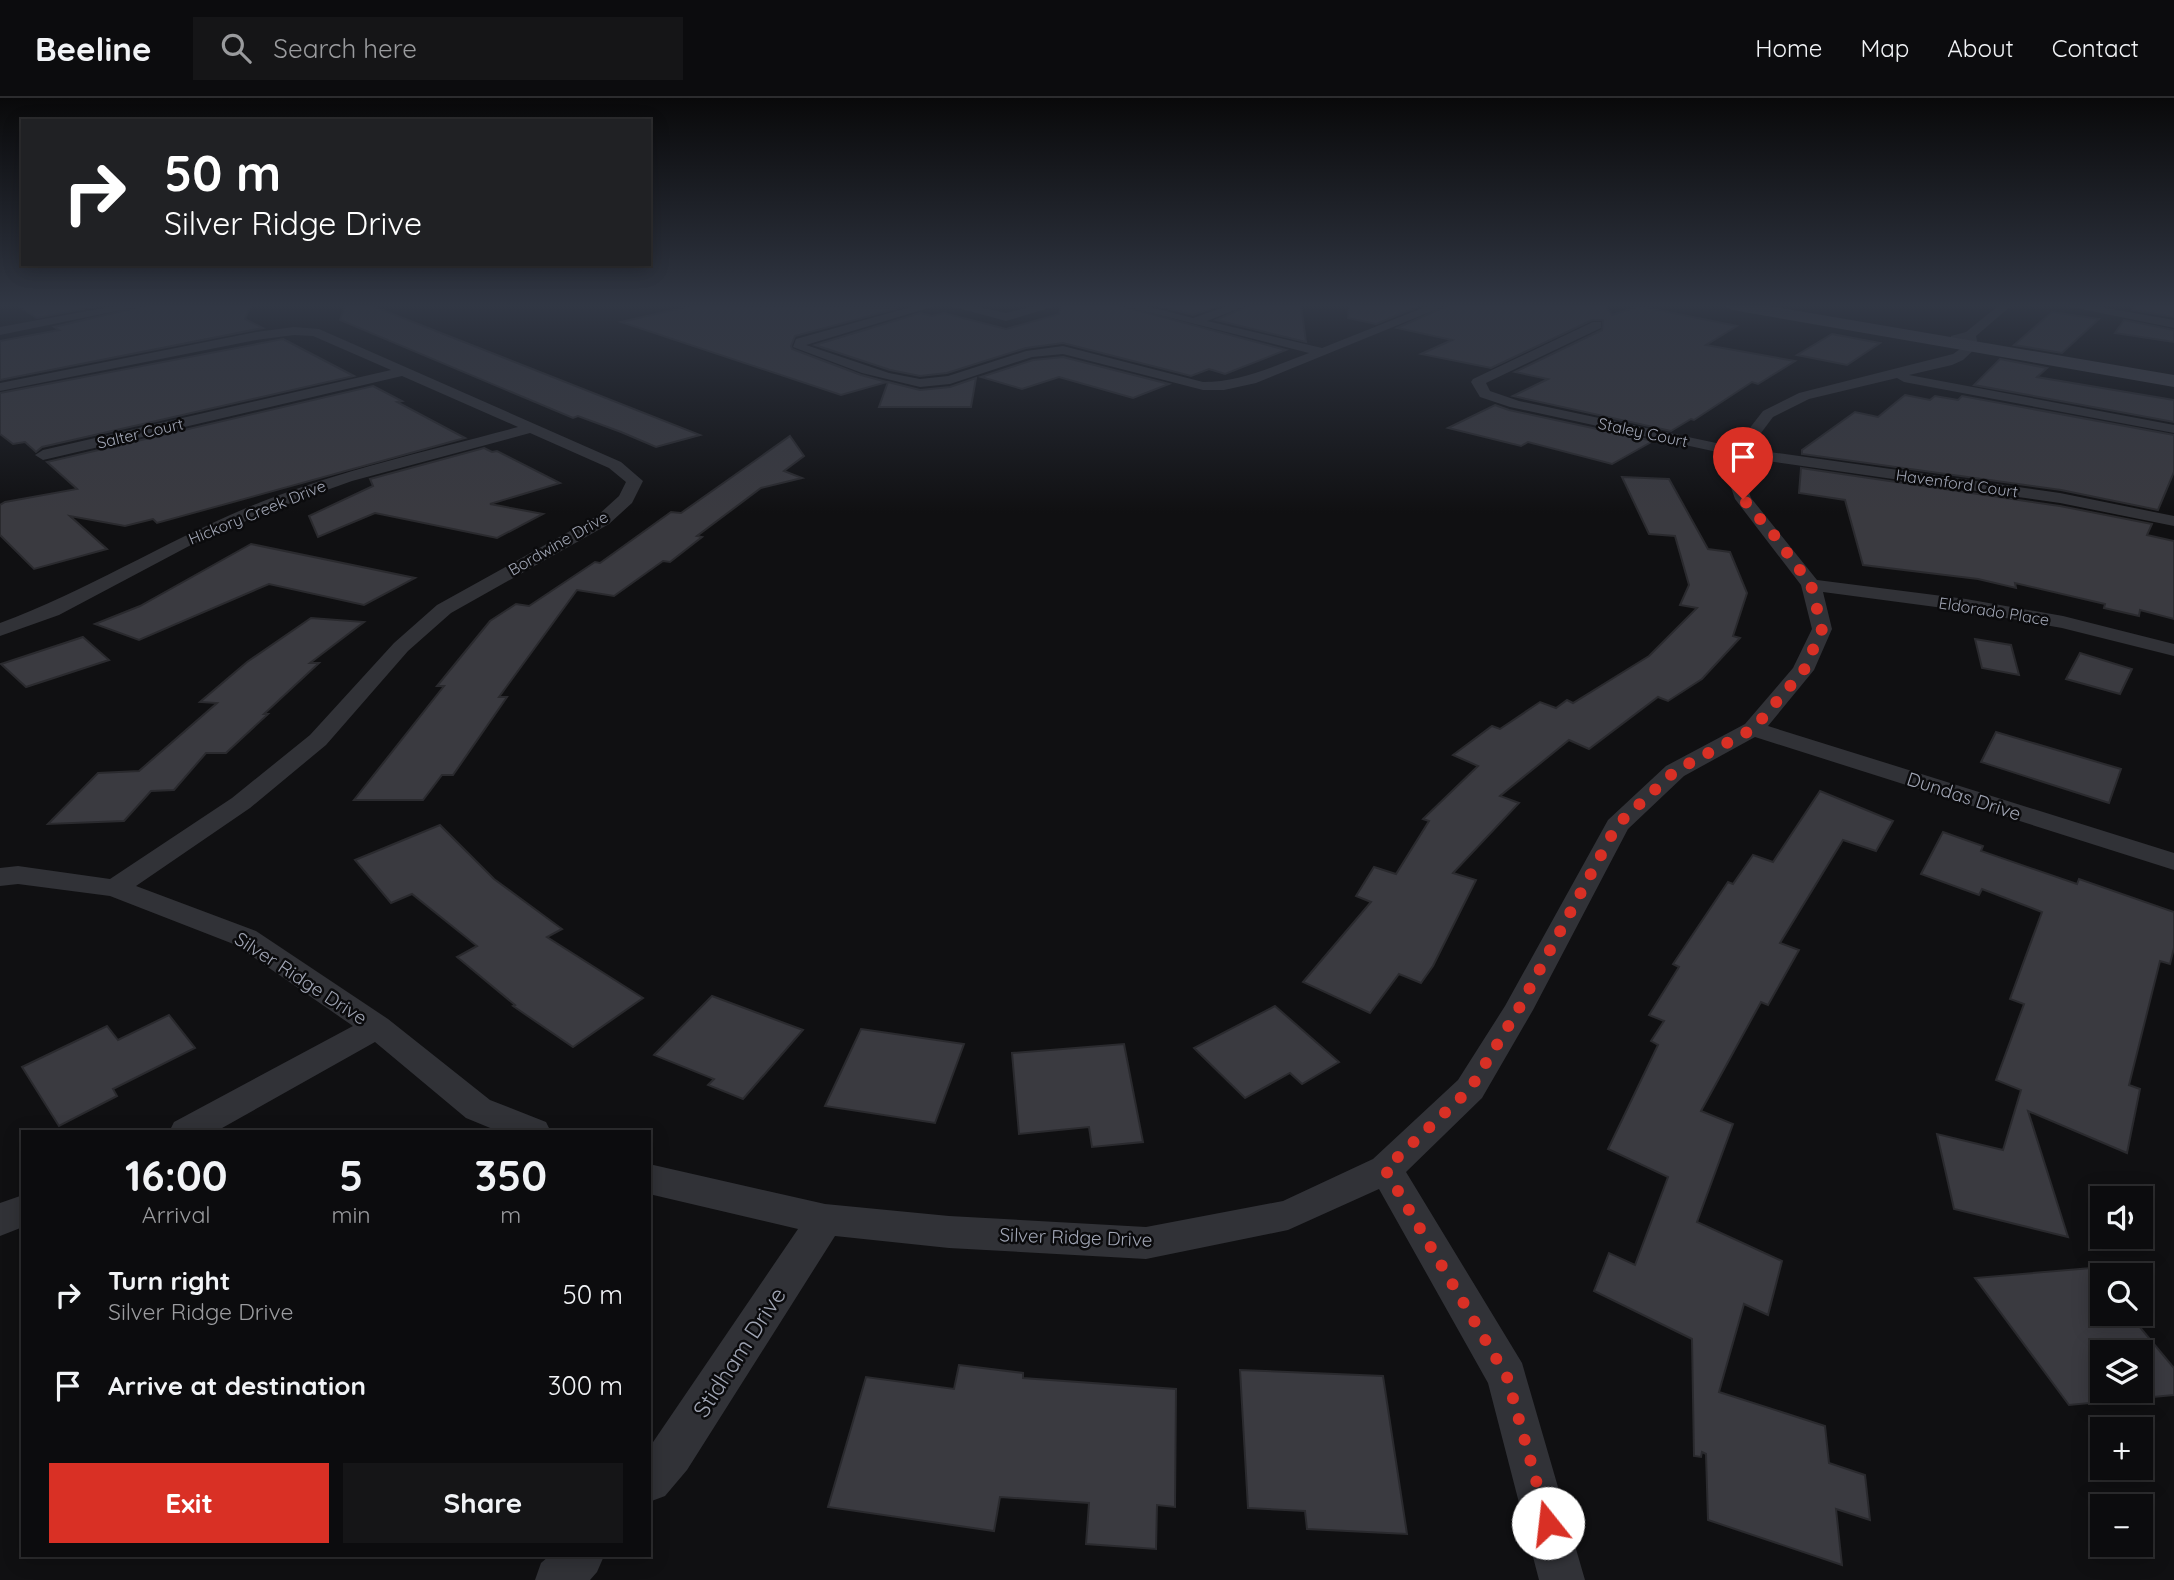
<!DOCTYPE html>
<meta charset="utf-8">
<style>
body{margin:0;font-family:Quicksand,sans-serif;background:#151517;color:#f1f3f6;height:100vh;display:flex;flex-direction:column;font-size:26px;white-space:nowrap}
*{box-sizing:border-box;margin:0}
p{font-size:23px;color:#9a9b9e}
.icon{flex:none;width:38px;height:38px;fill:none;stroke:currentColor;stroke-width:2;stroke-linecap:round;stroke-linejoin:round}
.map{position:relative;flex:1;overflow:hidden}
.panel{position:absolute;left:21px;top:1032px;width:630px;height:427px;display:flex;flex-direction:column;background:#0c0c0e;border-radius:0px;box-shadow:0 4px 18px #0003,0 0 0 2px #2c2c2e}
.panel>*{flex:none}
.hud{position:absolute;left:21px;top:21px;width:630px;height:147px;border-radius:0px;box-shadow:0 4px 18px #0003,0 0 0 2px #2c2c2e;background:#202124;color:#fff;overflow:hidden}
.tools{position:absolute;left:2090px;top:1088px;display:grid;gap:14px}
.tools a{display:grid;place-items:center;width:63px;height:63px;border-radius:0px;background:#0c0c0e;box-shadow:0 4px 18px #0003,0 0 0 2px #2c2c2e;font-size:35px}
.pin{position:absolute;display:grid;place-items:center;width:60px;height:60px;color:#fff;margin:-72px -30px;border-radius:50% 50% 50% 0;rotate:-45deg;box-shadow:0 0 7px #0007}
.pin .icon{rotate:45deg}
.me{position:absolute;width:77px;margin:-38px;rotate:344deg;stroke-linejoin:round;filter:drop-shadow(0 0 5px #0008)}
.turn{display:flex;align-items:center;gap:24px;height:147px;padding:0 28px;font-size:32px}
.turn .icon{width:91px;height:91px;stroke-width:2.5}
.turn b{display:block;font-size:49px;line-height:60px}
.eta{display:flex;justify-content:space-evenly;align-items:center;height:119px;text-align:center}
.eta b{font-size:42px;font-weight:700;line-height:49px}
.primary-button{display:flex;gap:14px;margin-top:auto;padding:14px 28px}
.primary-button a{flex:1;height:80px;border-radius:0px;background:#d93025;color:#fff;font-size:28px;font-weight:700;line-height:80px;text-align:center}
.primary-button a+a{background:#151517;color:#f1f3f6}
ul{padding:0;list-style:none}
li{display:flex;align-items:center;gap:21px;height:91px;padding:0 28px}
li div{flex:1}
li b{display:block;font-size:26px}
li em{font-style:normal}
header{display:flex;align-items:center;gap:42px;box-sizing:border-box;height:98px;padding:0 35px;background:#0c0c0e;border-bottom:2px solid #2c2c2e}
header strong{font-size:33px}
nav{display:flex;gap:38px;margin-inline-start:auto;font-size:24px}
.search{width:490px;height:63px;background:#151517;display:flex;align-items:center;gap:18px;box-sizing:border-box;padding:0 24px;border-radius:0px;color:#9a9b9e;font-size:26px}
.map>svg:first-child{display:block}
.building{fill:#3a3a40;stroke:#2a2a2e;stroke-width:2;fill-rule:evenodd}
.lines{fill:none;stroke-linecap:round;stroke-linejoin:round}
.street{fill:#313237;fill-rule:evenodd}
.secondary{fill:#3f4047;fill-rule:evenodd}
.route{stroke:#d93025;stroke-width:12;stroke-dasharray:0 21.6}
.labels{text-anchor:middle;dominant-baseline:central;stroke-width:5;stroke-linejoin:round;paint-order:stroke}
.far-street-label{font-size:16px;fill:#a0a5b4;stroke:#0b0b0d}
.street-label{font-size:19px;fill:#a0a5b4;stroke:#0b0b0d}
.near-street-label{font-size:23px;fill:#a0a5b4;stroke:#0b0b0d}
</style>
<header>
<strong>Beeline</strong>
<div class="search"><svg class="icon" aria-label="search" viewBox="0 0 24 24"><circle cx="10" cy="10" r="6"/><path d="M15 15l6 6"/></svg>Search here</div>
<nav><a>Home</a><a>Map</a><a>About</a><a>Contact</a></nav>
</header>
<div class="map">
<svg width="2174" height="1482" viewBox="0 0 2174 1482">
<rect width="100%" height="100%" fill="#101012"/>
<g class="building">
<polygon points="16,207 103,207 37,220"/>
<polygon points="148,207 251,207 245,221 263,230 0,282 0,243 59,232 54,229"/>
<polygon points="345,207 370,207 700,337 656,349 621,334 578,318 573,320 340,222"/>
<polygon points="695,207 899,210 795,238 791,248 792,251 861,277 887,284 841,297 621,224"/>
<polygon points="1061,207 1118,207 1286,252 1225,276 1209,271 1191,278 1063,245 1026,250 947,275 920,278 890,272 815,247 920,215 932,218 944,215 1006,231 1059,216"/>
<polygon points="1155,207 1221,207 1193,217"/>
<polygon points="1250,207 1301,207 1306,244 1216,222"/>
<polygon points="1349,207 1422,207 1376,226 1348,220"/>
<polygon points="1449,207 1605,207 1612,217 1639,208 1737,228 1706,247 1795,263 1758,286 1752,284 1694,322 1691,321 1671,333 1513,298 1548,281 1515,274 1602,232 1603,222 1592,222 1491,270 1421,256 1452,242 1397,230"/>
<polygon points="2136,207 2174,207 2174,219 2132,212"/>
<polygon points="2052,214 2099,221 2062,255 2014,247"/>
<polygon points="2124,222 2174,232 2174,244 2115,235"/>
<polygon points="1832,236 1880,245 1847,267 1797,257"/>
<polygon points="283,241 354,278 42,349 36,354 25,344 13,346 0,336 0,295"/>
<polygon points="1063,259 1169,286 1133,300 1059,279 1022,291 981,279 1033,262"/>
<polygon points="2000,261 2047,270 2037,279 2174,302 2174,324 1974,287"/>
<polygon points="976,280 971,309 879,309 888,284 920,292 950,289"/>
<polygon points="373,288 402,303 397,304 465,340 157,425 153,421 125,428 70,418 107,451 34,471 0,437 0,407 5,404 77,391 47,364"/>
<polygon points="1905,297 1930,302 1935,298 1958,302 1962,298 2174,337 2174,374 2158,412 2061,392 1802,356 1802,352 1855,314 1878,319"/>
<polygon points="1495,307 1509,312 1653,343 1612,366 1528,344 1521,348 1448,330"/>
<polygon points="790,338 804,358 784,373 802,380 761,390 697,438 702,439 670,464 663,463 614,498 577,492 499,599 507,599 453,677 442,677 423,702 354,702 444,588 437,588 490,523 516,506 529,508 595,464 600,465 671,414 681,415"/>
<polygon points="484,350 492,354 497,353 560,385 490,406 543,416 497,440 375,415 318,439 309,418 373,388 370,381"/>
<polygon points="1801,370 2060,408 2152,426 2147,437 2174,443 2174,521 2140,512 2139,518 2104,510 2105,506 2015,485 2016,490 1978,481 1863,467 1845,402 1799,395"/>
<polygon points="1622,379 1669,381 1708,451 1730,454 1747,495 1733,538 1740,540 1702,581 1668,603 1658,599 1589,651 1569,642 1500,698 1519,705 1453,775 1476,782 1433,868 1421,885 1399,876 1370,915 1303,884 1371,804 1356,798 1374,769 1396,776 1429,723 1423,721 1478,668 1453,657 1492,628 1500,631 1540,604 1556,610 1567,602 1573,605 1649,558 1697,510 1680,507 1689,487 1675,438 1649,436"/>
<polygon points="251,446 415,480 364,507 269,486 139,542 95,526 140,508"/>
<polygon points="311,520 364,524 310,565 319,565 264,616 268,616 226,655 206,655 174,692 151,693 124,723 48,726 98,675 139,673 217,605 200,604 247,564"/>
<polygon points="83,539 109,562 26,589 1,566"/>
<polygon points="1975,541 2011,547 2019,577 1982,570"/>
<polygon points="2080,555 2132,571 2120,596 2066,581"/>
<polygon points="1996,634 2121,671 2109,705 1981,664"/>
<polygon points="1820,693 1893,723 1876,753 1843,742 1780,845 1799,852 1768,907 1761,904 1701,1013 1733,1026 1697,1124 1782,1163 1768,1217 1744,1206 1719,1294 1825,1328 1829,1365 1865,1377 1870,1422 1836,1411 1842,1467 1708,1422 1706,1356 1702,1354 1701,1359 1694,1358 1692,1241 1594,1193 1609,1155 1635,1167 1668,1079 1608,1051 1658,947 1651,943 1664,923 1649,917 1679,869 1673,866 1728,784 1733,786 1753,757 1773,764"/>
<polygon points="440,727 494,781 562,831 547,839 643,900 573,949 513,908 515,907 457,859 477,848 412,796 391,805 355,762"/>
<polygon points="1943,734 1983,748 1981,753 2077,786 2079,781 2174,814 2174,850 2170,866 2160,863 2129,987 2140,991 2127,1055 2028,1013 2068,1139 1954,1111 1937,1036 2003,1052 2021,992 1996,982 2024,906 2010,901 2042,814 1982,791 1979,797 1921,776"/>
<polygon points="712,898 803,932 743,1001 708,987 714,981 654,957"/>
<polygon points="1275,908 1339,964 1302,986 1290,975 1245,1000 1194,950"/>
<polygon points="169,917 195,950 113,991 117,998 59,1028 22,969 107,928 118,942"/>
<polygon points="861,931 964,946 935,1025 825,1008"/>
<polygon points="1124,946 1143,1044 1092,1049 1089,1029 1019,1036 1012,955"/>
<path d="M2091 1170 2102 1183V1216H2129L2174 1270V1297L2069 1307 1975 1180ZM2102 1255H2140V1293H2102Z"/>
<polygon points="959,1267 1023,1275 1023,1280 1176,1291 1175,1409 1157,1407 1156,1451 1086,1446 1089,1405 1000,1399 994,1433 828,1409 866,1279 954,1291"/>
<polygon points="1240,1272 1383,1278 1407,1436 1307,1431 1305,1413 1248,1410"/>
</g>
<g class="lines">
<g class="street">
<polygon points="120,207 146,207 0,237 0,229"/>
<path d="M918 207H938L806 247 889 275 920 281 948 278 1026 253 1063 248 1203 284C1241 284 1274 268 1309 255L1120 207H1142L1193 220 1230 207H1248L1207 223 1322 250 1430 207H1447L1256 285 1224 292H1203L1063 256 1032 259 950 286 920 289 862 275 793 249 796 241Z"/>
<polygon points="947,207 970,207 1006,215 1038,207 1059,207 1006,223"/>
<polygon points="1999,207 2012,207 1976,238 1978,248 1963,262 1952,267 1909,277 2174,327 2174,335 1904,284 1897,280 1809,301 1773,319 1749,351 2060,395 2174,418 2174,428 2060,405 1746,360 1744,381 1751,400 1817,482 1966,501 2063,518 2174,546 2174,558 2062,530 1966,513 1823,494 1832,531 1814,572 1768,628 2174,755 2174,772 1755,639 1684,678 1628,731 1533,912 1482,1000 1406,1074 1522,1265 1585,1482 1539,1482 1488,1285 1379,1091 1288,1132 1146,1161 949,1150 835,1138 687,1372 665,1398 649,1404 649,1350 798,1131 649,1096 649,1066 825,1106 949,1118 1146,1129 1283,1103 1373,1061 1458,982 1505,908 1608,722 1666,668 1745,626 1793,570 1812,531 1801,487 1735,401 1728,381 1731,357 1510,309 1480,299 1471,284 1473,281 1593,224 1601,224 1601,230 1486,285 1490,293 1519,303 1735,349 1763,313 1799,295 1953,256 1966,247 1965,242 1951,244 1951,238 1966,234"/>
<polygon points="2062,207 2089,207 2174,222 2174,230"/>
<path d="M294 229 319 231 621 364 643 383 632 405 609 426 451 515 408 553 326 647 250 710 136 788 256 833 388 921 490 1002 546 1024 551 1034H500L466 1020 375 944 215 1034H169L174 1024 353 928 236 847 110 798 18 786 0 788V770L18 768 110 781 232 700 310 637 394 545 437 507 597 418 619 398 626 384 609 370 530 335 352 383 274 411 191 447 59 517 0 538V525C90 492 172 439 261 404 344 371 432 352 518 329L402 278 43 362 35 357 43 352 391 272 313 238 294 237 256 242 0 293V285L256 234Z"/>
<polygon points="23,1097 23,1129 0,1138 0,1105"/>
<polygon points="549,1458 604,1458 597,1474 590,1482 535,1482 541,1465"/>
</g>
<polygon class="secondary" points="1724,207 1763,207 2174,277 2174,289 1732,212"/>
</g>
<linearGradient id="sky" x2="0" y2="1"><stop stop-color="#09090a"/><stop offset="0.5" stop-color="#313744"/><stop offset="1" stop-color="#313744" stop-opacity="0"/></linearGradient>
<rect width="2174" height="415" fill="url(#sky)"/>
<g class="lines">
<polyline class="route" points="1548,1425 1507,1279 1385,1071 1470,991 1518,912 1617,727 1675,673 1753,631 1804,572 1822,531 1811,487 1774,437 1743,401"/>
</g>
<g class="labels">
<g class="far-street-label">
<text transform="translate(1643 334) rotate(12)">Staley Court</text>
<text transform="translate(140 335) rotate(-13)">Salter Court</text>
<text transform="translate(1957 385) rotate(8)">Havenford Court</text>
<text transform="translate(257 414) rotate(-22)">Hickory Creek Drive</text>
<text transform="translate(558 445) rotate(-30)">Bordwine Drive</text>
<text transform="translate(1994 513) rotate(9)">Eldorado Place</text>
</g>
<g class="street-label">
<text transform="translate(1964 698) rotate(18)">Dundas Drive</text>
<text transform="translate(301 880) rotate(33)">Silver Ridge Drive</text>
<text transform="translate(1076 1139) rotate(2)">Silver Ridge Drive</text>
</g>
<g class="near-street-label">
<text transform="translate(739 1254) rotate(-57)">Stidham Drive</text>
</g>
</g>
</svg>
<div class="tools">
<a><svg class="icon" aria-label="sound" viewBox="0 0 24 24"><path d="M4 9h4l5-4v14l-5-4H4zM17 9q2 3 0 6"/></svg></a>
<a><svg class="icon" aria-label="search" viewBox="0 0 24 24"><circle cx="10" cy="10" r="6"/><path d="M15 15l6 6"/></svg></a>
<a><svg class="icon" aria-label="layers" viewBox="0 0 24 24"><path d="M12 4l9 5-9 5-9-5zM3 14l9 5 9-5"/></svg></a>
<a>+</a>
<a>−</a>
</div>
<div class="pin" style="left:1743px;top:401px;background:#d93025"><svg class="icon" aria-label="arrive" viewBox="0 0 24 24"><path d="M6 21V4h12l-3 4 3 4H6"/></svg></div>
<svg class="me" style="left:1548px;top:1425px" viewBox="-20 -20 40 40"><circle r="19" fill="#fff"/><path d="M0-13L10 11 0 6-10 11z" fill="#d93025"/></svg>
<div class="hud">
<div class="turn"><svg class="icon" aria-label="right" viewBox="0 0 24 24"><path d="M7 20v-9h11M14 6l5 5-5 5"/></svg><div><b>50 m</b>Silver Ridge Drive</div></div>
</div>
<section class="panel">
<div class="eta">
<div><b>16:00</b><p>Arrival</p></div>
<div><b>5</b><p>min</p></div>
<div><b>350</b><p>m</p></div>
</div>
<ul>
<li><svg class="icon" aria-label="right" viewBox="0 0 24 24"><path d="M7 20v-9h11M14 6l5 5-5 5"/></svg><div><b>Turn right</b><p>Silver Ridge Drive</p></div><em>50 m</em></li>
<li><svg class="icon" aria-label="arrive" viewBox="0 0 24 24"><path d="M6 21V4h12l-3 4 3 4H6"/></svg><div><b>Arrive at destination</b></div><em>300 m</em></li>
</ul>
<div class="primary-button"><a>Exit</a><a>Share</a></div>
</section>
</div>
